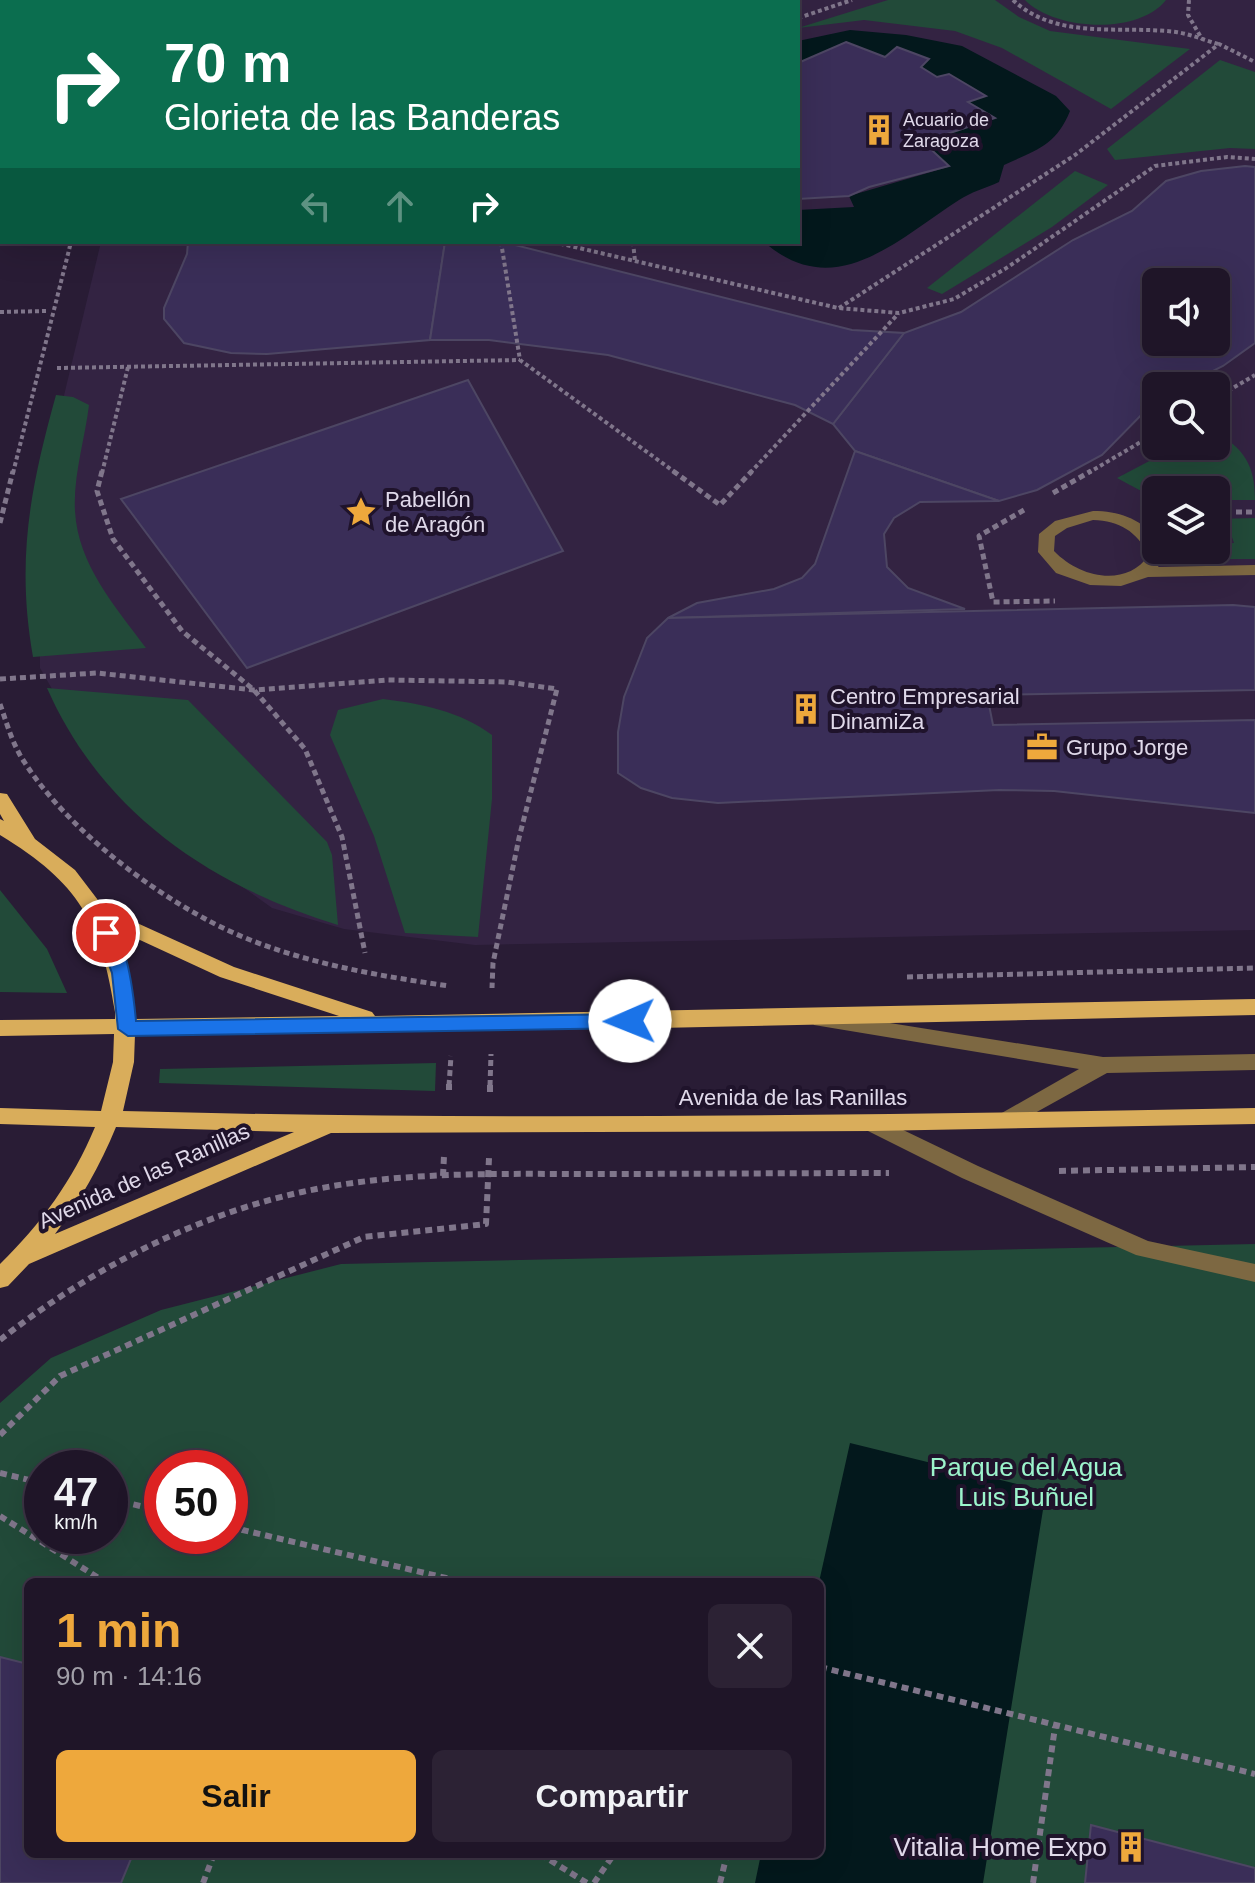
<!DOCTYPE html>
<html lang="es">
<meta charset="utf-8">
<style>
body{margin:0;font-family:Helvetica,sans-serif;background:#2c2234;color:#f1f3f6;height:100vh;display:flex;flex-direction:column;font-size:30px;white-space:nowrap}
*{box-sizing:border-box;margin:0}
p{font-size:26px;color:#a19fa8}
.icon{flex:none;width:44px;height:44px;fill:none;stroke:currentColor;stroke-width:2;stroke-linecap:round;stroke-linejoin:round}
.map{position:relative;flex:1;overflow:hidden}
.drawer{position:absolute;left:24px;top:1578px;width:800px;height:280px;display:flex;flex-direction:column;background:#1f1528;border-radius:12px;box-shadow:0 8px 32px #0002,0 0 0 2px #3c3445}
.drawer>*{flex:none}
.guide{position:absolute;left:0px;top:0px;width:800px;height:244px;box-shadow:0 8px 32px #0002,0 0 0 2px #3c3445;background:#0b6e4f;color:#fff;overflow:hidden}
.controls{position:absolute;left:1142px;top:268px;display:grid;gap:16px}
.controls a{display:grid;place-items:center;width:88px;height:88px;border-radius:12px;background:#1f1528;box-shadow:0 8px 32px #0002,0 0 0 2px #3c3445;font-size:40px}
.speed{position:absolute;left:24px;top:1450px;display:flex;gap:16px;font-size:40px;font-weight:700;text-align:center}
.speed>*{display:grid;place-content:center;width:104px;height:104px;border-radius:50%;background:#1f1528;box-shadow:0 8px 32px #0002,0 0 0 2px #3c3445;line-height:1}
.speed small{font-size:20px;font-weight:400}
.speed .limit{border:12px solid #d22;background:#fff;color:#111}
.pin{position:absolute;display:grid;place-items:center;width:68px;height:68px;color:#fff;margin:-34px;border:4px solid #fff;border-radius:50%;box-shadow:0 2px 8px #0007}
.me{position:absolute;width:88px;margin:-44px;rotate:269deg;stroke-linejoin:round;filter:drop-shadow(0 0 6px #0008)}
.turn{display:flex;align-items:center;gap:28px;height:168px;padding:0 32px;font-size:36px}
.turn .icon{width:104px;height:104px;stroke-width:2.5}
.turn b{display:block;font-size:56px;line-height:68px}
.lanes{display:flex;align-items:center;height:76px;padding:0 32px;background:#0003;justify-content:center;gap:40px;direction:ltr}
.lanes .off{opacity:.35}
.round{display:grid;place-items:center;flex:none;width:84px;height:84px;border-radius:12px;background:#2c2234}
.head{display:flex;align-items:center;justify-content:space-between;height:136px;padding:0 32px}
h1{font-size:48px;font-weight:600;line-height:60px;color:#eea83c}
.primary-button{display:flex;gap:16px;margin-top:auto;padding:16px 32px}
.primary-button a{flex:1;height:92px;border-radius:12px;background:#eea83c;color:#111;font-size:32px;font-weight:600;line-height:92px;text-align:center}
.primary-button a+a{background:#2c2234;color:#f1f3f6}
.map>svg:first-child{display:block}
.built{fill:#332342;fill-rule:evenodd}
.green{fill:#224a39;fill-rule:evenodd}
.water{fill:#03181c}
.building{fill:#3a2e58;stroke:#4d4663;stroke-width:2;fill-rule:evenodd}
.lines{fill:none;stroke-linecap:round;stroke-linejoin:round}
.path-far2{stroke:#80768b;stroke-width:4;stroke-dasharray:4 3;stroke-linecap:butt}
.path-far1{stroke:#80768b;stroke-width:5;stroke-dasharray:6 4;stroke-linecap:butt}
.path{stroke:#80768b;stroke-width:6;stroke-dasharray:7 5;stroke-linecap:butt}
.minor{fill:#7d6842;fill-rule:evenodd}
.major{fill:#d9ad5b;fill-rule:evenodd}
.route{fill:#1a73e8;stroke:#114b97;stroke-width:2}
.labels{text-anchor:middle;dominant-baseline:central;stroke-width:8;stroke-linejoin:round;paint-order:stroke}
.far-poi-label{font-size:18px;fill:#e0d9ea;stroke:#1f132b;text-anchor:start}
.poi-label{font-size:22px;fill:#e0d9ea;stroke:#1f132b;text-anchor:start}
.street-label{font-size:22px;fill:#e0d9ea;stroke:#1f132b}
.near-park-label{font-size:26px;fill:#9cf4cc;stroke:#1f132b}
.near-poi-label{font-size:26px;fill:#e0d9ea;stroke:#1f132b;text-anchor:end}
</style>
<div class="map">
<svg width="1255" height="1883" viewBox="0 0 1255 1883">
<rect width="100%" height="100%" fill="#291c35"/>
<path class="built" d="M154 0H1255V930L475 945 344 929 272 908 208 862 95 764 40 668 39 499 101 242H798V2ZM1156 282H1216V342H1156ZM1156 386H1216V446H1156ZM1156 490H1216V550H1156Z"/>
<g class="green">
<polygon points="888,0 995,0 1019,17 1050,31 1190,49 1111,109 1002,48 955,31 864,20 798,28"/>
<path d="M1025 0H1166C1139 35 1055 31 1025 0Z"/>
<polygon points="1220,60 1255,72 1255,149 1230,148 1115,160 1107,149"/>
<polygon points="1075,171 1108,185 1052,227 942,294 927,288"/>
<path d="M56 395 73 397 89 405C85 439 73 476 75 511 78 565 115 606 146 648L33 657C16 560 30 489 56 395Z"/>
<path d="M1216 432C1244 449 1255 465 1255 500H1216V490H1156V499L1117 478 1178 446H1216Z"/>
<polygon points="1255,518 1255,559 1209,559 1190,550 1216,550 1216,544 1234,543 1230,531 1216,531 1216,519"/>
<path d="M47 688 188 700 327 842 332 855 338 925C211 886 102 813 47 688Z"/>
<path d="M383 699C422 704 460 711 492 735V799L478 937 405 933 374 836 330 735 338 710Z"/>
<polygon points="0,890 47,949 67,993 0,992"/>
<polygon points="436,1063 435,1091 159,1083 160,1069"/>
<path d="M1255 1244V1883H0V1403L51 1358 161 1310 341 1264ZM42 1468H110V1536H42ZM162 1468H230V1536H162ZM28 1582H820V1854H28Z"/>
</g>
<g class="water">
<path d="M850 30 906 35 962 46 1056 96 1070 111C1056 146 1036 150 1004 165L999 182C986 188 971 192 959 200 898 239 835 304 764 242H798V210L854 207 849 196 948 167 923 142 994 118 968 102 985 96 949 74 937 77 921 67 928 60 897 47 885 57 846 42 798 63V41Z"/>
<polygon points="850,1443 1046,1491 983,1883 755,1883 761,1854 820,1854 819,1582"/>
</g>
<g class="building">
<polygon points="160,0 394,0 395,2 160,2"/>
<polygon points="846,42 885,57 897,47 929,59 921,67 937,77 949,74 986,96 968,102 995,118 923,142 949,166 869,187 849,196 798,199 798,63"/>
<path d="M1245 166 1255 167V343L1223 366 1183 386H1156V400L1102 455 1037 490 999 501 855 451 833 424 904 333 961 312 1073 240 1132 211 1166 181 1201 171ZM1156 282H1216V342H1156Z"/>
<polygon points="188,242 445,242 430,340 267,354 231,353 184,343 164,319 164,308 187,254"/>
<polygon points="445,242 503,242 852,330 904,333 833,424 795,405 608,355 489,340 430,340"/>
<polygon points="468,380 563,551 247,668 121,499"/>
<polygon points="855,451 999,501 920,502 894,518 884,534 887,567 908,588 965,609 668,618 697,603 774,589 802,578 815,564"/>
<polygon points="1233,605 1255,607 1255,690 987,695 993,725 1255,720 1255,813 1054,791 999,790 718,803 672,798 641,788 618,773 618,732 624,697 647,638 668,618"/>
<polygon points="0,1657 28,1664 28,1854 133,1854 121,1883 0,1883"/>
<polygon points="1091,1825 1255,1868 1255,1883 1085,1883"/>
</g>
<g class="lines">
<g class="path-far2">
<polyline points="578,0 581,2"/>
<path d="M1013 0C1057 41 1121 25 1176 32 1190 34 1204 40 1218 44"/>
<polyline points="1189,0 1188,15 1202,39"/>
<polyline points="798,18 852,0"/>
<polyline points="501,242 520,360 676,473"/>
<polyline points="553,242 838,308 899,313 954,299 1008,267 1155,166 1227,157 1255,159"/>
<polyline points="633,242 635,261"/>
<polyline points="839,308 1075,155 1219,44 1255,62"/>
<polyline points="0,312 46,311"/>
<polyline points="57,368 520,360"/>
<polyline points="1216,398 1255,375"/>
<polyline points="13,473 71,242"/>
<polyline points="102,473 128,367"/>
<polyline points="750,473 898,314"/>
<polyline points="1088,473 1156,433"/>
</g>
<g class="path-far1">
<polyline points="102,471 97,491 113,539 182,631 254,690 305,749 342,837 365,953"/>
<polyline points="673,471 720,505 752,471"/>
<polyline points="1053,493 1091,471"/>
<polyline points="1024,510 979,536 993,602 1055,601"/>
<polyline points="1216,512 1255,512"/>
<polyline points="0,523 13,471"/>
<polyline points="0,679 97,673 254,690 388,680 507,682 557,689 519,838 493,963 492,988"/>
<path d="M0 704C6 721 11 739 20 755 64 829 164 904 243 937 308 964 380 976 449 986"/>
<polyline points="907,977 1255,968"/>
<polyline points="449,1086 451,1056"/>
<polyline points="490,1086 491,1054"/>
</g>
<g class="path">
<polyline points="449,1090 449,1084"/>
<polyline points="490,1092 490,1084"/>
<polyline points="1059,1171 1255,1167"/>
<polyline points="443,1176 444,1156"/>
<path d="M0 1340C88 1271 192 1216 302 1192 397 1171 496 1174 592 1174 691 1174 790 1173 889 1173"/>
<polyline points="0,1435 60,1376 364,1237 486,1224 489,1158"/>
<polyline points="0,1473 42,1483"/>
<polyline points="110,1499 162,1511"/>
<polyline points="0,1516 105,1582"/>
<polyline points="230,1527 463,1582"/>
<polyline points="820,1667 1255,1774"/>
<polyline points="540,1854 587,1883"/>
<polyline points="203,1883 214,1854"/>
<polyline points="594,1883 614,1854"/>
<polyline points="720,1883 727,1854"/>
<polyline points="1033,1883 1055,1727"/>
</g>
<g class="minor">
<path d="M1093 511C1119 511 1138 518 1156 537V550H1164L1166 555 1158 567 1255 565V575L1148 577 1121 586 1090 585 1056 573 1038 552 1039 534 1055 521ZM1093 520C1120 521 1136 531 1149 555 1126 588 1080 578 1054 551L1055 536 1067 528Z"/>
<polygon points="821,1012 1103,1057 1255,1054 1255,1070 1107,1073 1008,1128 1000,1126 997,1120 1000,1114 1079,1069 814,1025 811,1020 814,1015"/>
<polygon points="872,1115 978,1166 1148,1241 1255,1264 1255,1282 1136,1255 962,1178 864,1129 861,1123 864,1117"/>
</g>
<g class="major">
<polygon points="0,184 2,184 0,199"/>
<path d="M0 793 7 794 35 839 75 870 104 908 234 967 372 1012 375 1016 1255 999V1015L658 1028 135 1034 134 1062 123 1111C500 1121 878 1115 1255 1108V1124L872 1131 331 1133 29 1264 8 1286 0 1288V1264C41 1224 73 1180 95 1127L0 1124V1108L101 1111 113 1062 114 1034 0 1036V1020L115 1019V1012C101 922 79 883 0 835V819L4 821 0 814ZM114 928 220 977 339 1016 135 1019 127 962ZM116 1127 294 1132 55 1234C80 1201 100 1166 116 1127Z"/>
</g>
</g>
<path class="route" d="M106 926C128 933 134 1000 136 1021L630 1014 639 1021 630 1028 128 1036 118 1029 112 973 97 933Z"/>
<defs>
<symbol id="building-bare" viewBox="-9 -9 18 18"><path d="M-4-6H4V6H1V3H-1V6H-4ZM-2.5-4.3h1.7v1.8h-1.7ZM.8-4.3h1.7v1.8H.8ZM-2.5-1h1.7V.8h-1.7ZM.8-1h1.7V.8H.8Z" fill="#eea83c" stroke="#1f132b" stroke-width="2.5" paint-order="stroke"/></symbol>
<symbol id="sight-bare" viewBox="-9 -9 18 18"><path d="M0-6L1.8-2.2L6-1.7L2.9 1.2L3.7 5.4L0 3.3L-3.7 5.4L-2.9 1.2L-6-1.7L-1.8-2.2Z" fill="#eea83c" stroke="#1f132b" stroke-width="2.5" paint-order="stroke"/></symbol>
<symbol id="office-bare" viewBox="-9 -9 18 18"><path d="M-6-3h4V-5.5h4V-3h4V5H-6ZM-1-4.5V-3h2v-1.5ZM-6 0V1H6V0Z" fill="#eea83c" stroke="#1f132b" stroke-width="2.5" paint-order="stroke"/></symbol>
</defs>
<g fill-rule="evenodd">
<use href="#building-bare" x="857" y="108" width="44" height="44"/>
<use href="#sight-bare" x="339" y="490" width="44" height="44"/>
<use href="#building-bare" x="784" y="687" width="44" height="44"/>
<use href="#office-bare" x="1020" y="725" width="44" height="44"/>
<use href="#building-bare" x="1109" y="1825" width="44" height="44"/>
</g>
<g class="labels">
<g class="far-poi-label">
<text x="903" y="120">Acuario de<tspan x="903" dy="21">Zaragoza</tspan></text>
</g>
<g class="poi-label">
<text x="385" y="499">Pabellón<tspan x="385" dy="25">de Aragón</tspan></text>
<text x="830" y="696">Centro Empresarial<tspan x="830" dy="25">DinamiZa</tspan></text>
<text x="1066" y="747">Grupo Jorge</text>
</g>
<g class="street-label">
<text x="793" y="1097">Avenida de las Ranillas</text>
<text transform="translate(144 1176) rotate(-24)">Avenida de las Ranillas</text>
</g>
<g class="near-park-label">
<text x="1026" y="1467">Parque del Agua<tspan x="1026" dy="30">Luis Buñuel</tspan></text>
</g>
<g class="near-poi-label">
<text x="1107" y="1847">Vitalia Home Expo</text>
</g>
</g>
</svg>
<div class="controls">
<a><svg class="icon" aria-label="sound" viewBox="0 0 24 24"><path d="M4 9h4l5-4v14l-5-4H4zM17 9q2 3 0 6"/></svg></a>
<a><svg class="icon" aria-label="search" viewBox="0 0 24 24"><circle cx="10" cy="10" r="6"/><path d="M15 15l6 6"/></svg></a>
<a><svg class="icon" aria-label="layers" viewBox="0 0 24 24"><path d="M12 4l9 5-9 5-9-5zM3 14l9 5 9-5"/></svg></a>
</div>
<div class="speed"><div>47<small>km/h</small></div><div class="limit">50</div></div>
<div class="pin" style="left:106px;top:933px;background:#d93025"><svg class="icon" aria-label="arrive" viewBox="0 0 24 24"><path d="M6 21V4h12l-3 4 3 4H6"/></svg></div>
<svg class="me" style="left:630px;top:1021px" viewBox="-20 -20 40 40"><circle r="19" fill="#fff"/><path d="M0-13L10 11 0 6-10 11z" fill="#1a73e8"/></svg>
<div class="guide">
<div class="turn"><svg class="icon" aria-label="right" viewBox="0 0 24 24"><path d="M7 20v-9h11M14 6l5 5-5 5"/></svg><div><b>70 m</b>Glorieta de las Banderas</div></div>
<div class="lanes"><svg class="icon off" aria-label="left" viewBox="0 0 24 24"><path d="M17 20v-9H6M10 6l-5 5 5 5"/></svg><svg class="icon off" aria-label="ahead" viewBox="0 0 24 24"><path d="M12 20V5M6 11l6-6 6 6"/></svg><svg class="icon" aria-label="right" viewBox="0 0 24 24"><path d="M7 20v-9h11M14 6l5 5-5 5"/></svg></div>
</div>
<section class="drawer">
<div class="head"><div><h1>1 min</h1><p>90 m · 14:16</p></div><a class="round"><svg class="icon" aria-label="close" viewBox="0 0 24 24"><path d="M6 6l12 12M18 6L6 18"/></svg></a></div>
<div class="primary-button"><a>Salir</a><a>Compartir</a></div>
</section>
</div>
